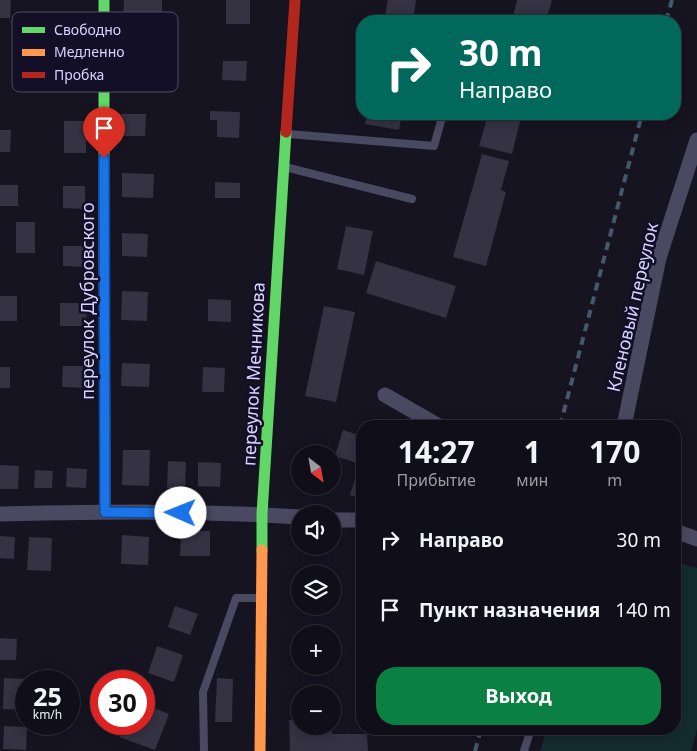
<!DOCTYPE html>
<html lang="ru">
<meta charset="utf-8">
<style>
body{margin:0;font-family:"Noto Sans",sans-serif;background:#1e1d26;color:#f1f3f6;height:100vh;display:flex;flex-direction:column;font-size:19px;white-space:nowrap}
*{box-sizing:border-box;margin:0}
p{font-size:16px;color:#9c9ca2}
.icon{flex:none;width:28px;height:28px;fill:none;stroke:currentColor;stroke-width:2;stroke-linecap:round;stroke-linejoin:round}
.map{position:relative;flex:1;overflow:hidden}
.sheet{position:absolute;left:356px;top:420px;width:325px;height:315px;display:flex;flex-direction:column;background:#100f19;border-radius:20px;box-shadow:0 2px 12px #0003,0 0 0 1px #302f38}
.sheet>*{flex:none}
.top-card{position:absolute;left:356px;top:15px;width:325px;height:105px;border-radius:20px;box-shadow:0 2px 12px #0003,0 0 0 1px #302f38;background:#00695c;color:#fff;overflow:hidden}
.needle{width:32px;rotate:149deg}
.buttons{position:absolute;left:291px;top:445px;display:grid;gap:10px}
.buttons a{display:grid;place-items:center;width:50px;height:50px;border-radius:50%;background:#100f19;box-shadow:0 2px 12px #0003,0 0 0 1px #302f38;font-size:25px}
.speed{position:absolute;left:15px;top:670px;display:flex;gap:10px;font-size:25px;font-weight:700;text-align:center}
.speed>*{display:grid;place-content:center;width:65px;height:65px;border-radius:50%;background:#100f19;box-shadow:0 2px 12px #0003,0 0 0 1px #302f38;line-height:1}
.speed small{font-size:12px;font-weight:400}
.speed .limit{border:8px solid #d22;background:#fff;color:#111}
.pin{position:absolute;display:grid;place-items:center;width:42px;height:42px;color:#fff;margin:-51px -21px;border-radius:50% 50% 50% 0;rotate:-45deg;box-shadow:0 0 5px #0007}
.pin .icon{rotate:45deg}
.me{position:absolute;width:55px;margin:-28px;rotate:271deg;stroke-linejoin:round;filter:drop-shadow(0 0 4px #0008)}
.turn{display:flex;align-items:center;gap:18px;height:105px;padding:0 20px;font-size:22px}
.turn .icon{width:65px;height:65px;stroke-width:2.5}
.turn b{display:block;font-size:35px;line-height:42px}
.eta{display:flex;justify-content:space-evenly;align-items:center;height:85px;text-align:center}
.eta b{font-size:30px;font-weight:700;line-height:35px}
.cta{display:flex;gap:10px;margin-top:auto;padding:10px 20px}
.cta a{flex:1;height:58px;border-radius:20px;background:#0b8043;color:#fff;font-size:20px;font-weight:700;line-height:58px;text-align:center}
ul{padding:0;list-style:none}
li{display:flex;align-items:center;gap:15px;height:70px;padding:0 20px}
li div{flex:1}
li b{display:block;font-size:19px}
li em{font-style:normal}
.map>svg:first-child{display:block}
.green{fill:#132c2d}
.building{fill:#343243}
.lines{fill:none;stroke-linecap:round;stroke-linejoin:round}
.lane{stroke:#4a4962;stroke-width:8}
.street{stroke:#4a4962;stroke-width:15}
.fast{stroke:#63d668;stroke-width:11}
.slow{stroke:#ff974d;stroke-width:11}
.jam{stroke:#b3261e;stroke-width:11}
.rail{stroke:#43596b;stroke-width:4;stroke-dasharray:8 6;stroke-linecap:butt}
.route-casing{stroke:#114b97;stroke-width:12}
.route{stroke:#1a73e8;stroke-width:9}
.labels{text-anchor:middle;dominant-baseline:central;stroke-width:5;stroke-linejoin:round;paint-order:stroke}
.street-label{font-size:18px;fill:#d9d4ff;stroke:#130f26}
.key{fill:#130f26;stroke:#4e4a67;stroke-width:1}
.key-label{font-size:14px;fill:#d9d4ff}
</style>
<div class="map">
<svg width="697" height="751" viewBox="0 0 697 751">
<rect width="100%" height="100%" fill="#161421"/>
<polygon class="green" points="675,562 697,568 697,729 691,751 540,751 547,729 675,729"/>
<g class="building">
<polygon points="0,0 11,0 10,18 0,18"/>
<polygon points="124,0 162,0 162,19 123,18"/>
<rect x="226" y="0" width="24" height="24"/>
<polygon points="388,0 416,0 414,14 420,15 419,21 384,21"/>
<polygon points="517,0 552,0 546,21 512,21"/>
<polygon points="223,61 247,61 246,81 222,80"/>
<polygon points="210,111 240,112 239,138 217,137 217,120 210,120"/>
<polygon points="121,114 146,114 145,136 121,136"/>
<polygon points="367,114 402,114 399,130 365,124"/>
<polygon points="488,114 522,114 512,154 479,146"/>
<rect x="64" y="121" width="22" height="32"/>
<polygon points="0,130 11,130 10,152 0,152"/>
<polygon points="482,154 509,161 501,190 506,192 486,266 453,257"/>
<polygon points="122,173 154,174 153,198 122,197"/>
<polygon points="215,182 240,183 240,198 215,198"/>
<rect x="0" y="185" width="18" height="21"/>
<polygon points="63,186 85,186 85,209 63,208"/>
<rect x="16" y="222" width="19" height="31"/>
<polygon points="346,226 373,231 364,275 337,269"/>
<polygon points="122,233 148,234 147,257 122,256"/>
<polygon points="63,246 86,246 86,267 63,266"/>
<polygon points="376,261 456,286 446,318 366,293"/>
<polygon points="122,291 148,292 147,321 121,320"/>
<rect x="0" y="296" width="17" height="25"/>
<polygon points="208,299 231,300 231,322 208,321"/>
<polygon points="60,303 87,303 86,326 60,326"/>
<polygon points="324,306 355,312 336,402 305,396"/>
<polygon points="122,363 150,364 149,387 121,386"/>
<polygon points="63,366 89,366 88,388 62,387"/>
<rect x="0" y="367" width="10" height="21"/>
<polygon points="203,367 225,368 224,392 202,392"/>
<polygon points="343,430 362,436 362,499 350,495 360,464 335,456"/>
<polygon points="123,450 150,450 149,486 122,485"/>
<polygon points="168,461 186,462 185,488 167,488"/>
<polygon points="198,462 221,463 220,487 198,486"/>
<polygon points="0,465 19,466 18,489 0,489"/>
<polygon points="67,468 87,469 86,488 66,487"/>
<polygon points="35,470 53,471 52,488 34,488"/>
<polygon points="181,531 210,531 210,556 180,556"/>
<polygon points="122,535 149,537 148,565 121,564"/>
<polygon points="0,536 15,537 14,559 0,558"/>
<polygon points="29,537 52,538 51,571 27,570"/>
<polygon points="175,606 198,614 190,635 168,627"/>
<polygon points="0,638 17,639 16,660 0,660"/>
<polygon points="157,646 183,655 174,682 148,673"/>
<polygon points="4,678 27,679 26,710 3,709"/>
<polygon points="217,678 233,679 232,722 215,722"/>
<polygon points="144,704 169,714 155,750 119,737 124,724 144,724"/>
<polygon points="289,720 300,720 300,726 332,726 332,734 367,734 368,751 290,751"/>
<polygon points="4,726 27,727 26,750 3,749"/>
</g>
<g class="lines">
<g class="lane">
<polyline points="288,134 434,146 443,114"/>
<polyline points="285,167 412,199"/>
<polyline points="204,751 203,692 236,598 261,598"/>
<polyline points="524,751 531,729"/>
</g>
<g class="street">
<polyline points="385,395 439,426"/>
<polyline points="624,426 659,258 697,140"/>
<path d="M0 514C100 512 200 510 300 517"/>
<polyline points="332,520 362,520"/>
<polyline points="675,531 697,539"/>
</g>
<g class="fast">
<polyline points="104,0 104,210"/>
<polyline points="262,550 262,514 286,132"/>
</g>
<g class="slow">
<polyline points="104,210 105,512"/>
<polyline points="260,751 262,550"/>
</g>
<polyline class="jam" points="286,132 295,0"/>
<g class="rail">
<polyline points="666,21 672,0"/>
<polyline points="560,426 642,114"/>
<polyline points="475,751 481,729"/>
</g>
</g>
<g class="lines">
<defs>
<polyline id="route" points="104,158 105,512 181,513"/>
</defs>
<use href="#route" class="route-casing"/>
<use href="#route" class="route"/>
</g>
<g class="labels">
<g class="street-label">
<text transform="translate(87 301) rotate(-90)">переулок Дубровского</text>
<text transform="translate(632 307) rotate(-77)">Кленовый переулок</text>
<text transform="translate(253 374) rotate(-87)">переулок Мечникова</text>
</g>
</g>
<rect x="12" y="12" width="166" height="80" rx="8" class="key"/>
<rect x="22" y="27" width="23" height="6" fill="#63d668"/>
<rect x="22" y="49" width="23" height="7" fill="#ff974d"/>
<rect x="22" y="72" width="23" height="6" fill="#b3261e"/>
<g class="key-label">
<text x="54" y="35">Свободно</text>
<text x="54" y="57">Медленно</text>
<text x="54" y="80">Пробка</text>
</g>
</svg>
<div class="buttons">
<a><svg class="needle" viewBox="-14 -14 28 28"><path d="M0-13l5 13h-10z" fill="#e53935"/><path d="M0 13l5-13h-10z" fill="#9c9ca2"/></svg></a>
<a><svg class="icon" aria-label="sound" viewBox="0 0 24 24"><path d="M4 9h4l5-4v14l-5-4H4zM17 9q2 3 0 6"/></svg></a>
<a><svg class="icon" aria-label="layers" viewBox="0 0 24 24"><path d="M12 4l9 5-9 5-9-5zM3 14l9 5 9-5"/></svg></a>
<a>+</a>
<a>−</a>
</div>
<div class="speed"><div>25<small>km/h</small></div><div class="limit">30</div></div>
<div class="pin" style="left:104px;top:158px;background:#d93025"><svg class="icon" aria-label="arrive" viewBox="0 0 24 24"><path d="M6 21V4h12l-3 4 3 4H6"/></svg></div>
<svg class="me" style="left:181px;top:513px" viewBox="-20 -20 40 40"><circle r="19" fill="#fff"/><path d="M0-13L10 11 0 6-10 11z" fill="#1a73e8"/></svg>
<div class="top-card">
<div class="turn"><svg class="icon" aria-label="right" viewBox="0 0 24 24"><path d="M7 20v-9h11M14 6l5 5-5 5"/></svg><div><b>30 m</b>Направо</div></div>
</div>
<section class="sheet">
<div class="eta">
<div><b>14:27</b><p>Прибытие</p></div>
<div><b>1</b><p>мин</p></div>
<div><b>170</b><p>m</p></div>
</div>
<ul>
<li><svg class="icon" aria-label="right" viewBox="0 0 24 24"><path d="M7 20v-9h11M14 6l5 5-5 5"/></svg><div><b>Направо</b></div><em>30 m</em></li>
<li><svg class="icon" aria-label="arrive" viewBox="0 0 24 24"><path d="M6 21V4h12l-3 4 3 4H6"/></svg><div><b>Пункт назначения</b></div><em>140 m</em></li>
</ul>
<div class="cta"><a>Выход</a></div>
</section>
</div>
